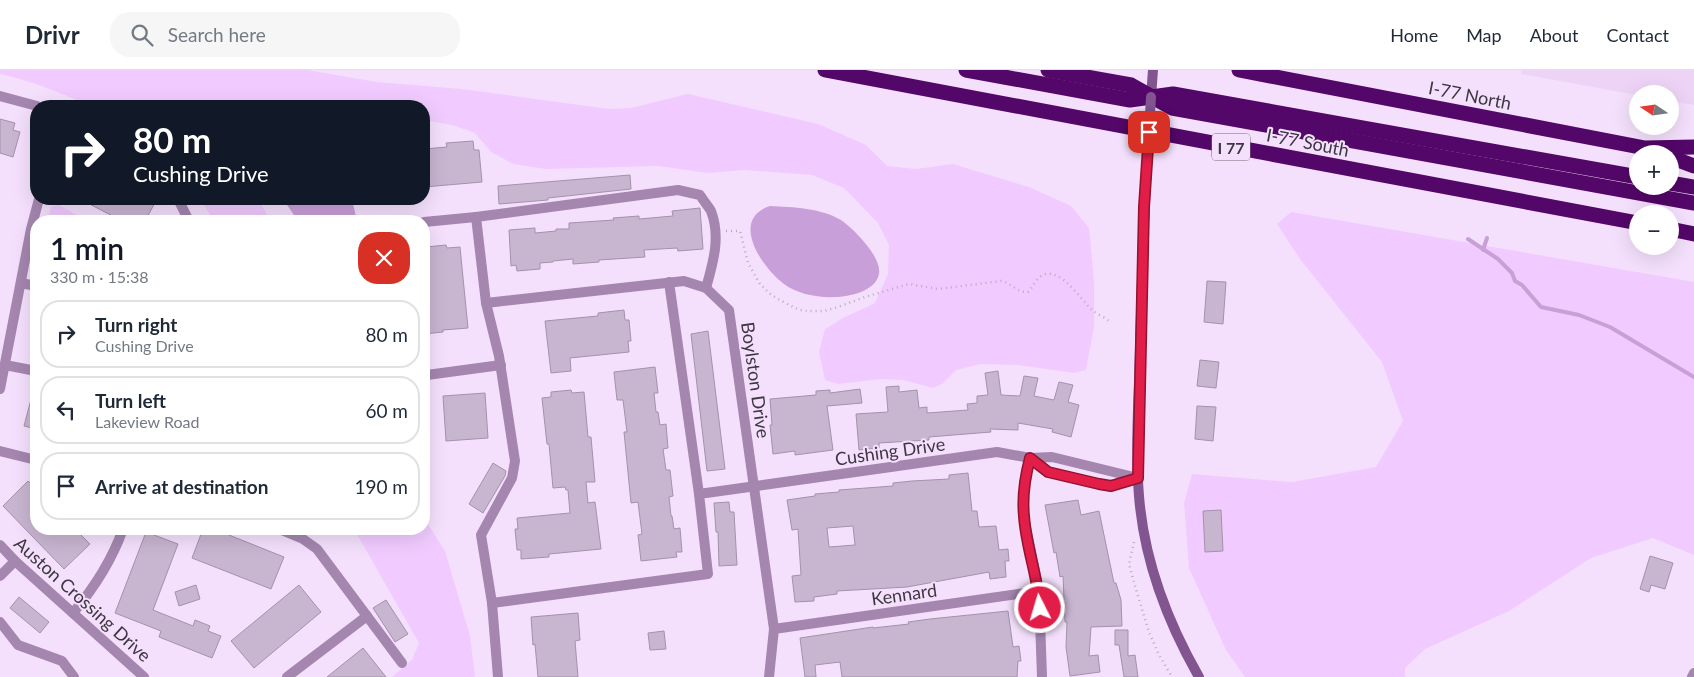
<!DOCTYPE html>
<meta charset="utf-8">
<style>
body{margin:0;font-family:Lato,sans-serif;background:#f6f6f7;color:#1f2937;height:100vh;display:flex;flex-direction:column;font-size:19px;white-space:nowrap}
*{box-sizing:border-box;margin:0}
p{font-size:16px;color:#747a83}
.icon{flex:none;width:28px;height:28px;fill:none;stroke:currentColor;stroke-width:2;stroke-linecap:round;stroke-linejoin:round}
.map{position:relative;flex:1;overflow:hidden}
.details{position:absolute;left:30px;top:145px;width:400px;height:320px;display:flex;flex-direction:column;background:#fff;border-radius:20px;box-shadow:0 5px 20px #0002}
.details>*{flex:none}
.banner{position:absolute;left:30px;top:30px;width:400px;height:105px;border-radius:20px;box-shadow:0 5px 20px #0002;background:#111827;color:#fff;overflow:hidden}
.needle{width:32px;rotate:283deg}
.fabs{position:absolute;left:1629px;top:15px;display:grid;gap:10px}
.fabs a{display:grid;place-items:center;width:50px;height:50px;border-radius:50%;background:#fff;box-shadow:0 5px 20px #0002;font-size:25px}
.pin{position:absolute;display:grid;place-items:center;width:42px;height:42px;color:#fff;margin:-21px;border-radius:10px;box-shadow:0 2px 8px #0006}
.me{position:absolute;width:55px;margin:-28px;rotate:355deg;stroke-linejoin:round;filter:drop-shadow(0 0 4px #0008)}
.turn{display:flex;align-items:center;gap:18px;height:105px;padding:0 20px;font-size:22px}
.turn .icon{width:65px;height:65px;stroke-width:2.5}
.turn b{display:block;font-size:35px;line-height:42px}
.round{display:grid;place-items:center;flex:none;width:52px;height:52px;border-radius:20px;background:#f6f6f7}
.overview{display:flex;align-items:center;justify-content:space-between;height:85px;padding:0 20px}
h1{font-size:30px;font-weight:600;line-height:38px;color:#111827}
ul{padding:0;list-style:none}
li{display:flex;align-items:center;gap:15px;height:68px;margin:0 10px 8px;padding:0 10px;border:2px solid #e0e1e3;border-radius:20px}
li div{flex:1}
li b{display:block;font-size:19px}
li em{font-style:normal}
header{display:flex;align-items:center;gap:30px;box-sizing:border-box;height:70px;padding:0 25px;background:#fff;border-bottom:1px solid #e0e1e3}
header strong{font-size:24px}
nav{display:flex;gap:28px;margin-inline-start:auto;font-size:18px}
.search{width:350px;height:45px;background:#f6f6f7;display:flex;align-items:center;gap:12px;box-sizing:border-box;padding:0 18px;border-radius:20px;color:#747a83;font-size:19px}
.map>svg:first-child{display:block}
.built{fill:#edd4f6}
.green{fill:#f1cbff}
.water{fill:#c99fd9}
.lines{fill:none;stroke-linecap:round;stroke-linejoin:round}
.stream{stroke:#c99fd9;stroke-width:4}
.building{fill:#c8b5d0;stroke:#a491ac;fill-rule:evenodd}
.path{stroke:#baaac0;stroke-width:2.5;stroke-dasharray:1 4;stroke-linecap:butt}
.minor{stroke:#a486af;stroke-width:10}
.secondary{stroke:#825591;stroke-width:10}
.motorway{stroke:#530768;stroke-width:15}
.secondary-bridge{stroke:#825591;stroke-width:10}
.route-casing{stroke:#92132f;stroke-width:12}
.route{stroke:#e11d48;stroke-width:9}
.labels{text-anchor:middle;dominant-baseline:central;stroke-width:4;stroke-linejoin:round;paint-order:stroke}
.shield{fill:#f4e0fc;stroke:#756979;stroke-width:1}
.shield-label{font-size:16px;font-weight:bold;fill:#3e3641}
.street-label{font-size:18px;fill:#3e3641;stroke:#f4e0fc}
</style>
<header>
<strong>Drivr</strong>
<div class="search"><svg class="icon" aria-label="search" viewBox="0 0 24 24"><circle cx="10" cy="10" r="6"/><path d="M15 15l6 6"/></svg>Search here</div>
<nav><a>Home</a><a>Map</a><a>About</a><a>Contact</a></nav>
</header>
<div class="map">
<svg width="1694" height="607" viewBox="0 0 1694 607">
<rect width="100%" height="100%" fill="#f4e0fc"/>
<polygon class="built" points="1522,0 1694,0 1694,35 1670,31 1670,24 1637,25 1521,4"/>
<g class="green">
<path d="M0 0H307L377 12 462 19 609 39 631 38 688 24 818 54 866 75 887 96 916 99 953 94 1029 117 1071 136 1089 158 1094 211V257L1086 300 1074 303 1018 295 981 294 956 300 942 314 933 318 903 310 881 309 838 314 825 310 819 282 825 259 843 248 875 233 888 204 889 175 878 153 844 118 812 105 745 100 708 103 658 96 546 99 513 94 491 82 475 63 452 55 424 50V36H90C61 23 32 11 0 4Z"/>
<polygon points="200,129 259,129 270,151 214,151"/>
<polygon points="59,135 87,151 47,151 51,137"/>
<polygon points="1291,142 1694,212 1694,485 1653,468 1591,488 1509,541 1425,579 1405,598 1405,607 1245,607 1226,580 1189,498 1184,433 1192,404 1292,412 1376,397 1403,351 1382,292 1300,189 1277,154"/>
<polygon points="424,448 445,481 470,566 475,607 392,607 412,590 419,573 354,459 424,459"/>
</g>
<g class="water">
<polygon points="283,129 352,129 357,151 298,151"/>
<path d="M770 136C793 137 821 138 841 150 854 159 882 187 879 204 876 221 849 227 835 227 818 228 797 224 784 214 762 198 729 149 770 136Z"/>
</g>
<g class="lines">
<g class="stream">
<polyline points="1468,169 1498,189 1512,203 1515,211 1522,215 1541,237 1579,245 1610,257 1694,307"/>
<polyline points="1483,180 1487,168"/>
</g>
</g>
<g class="building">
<polygon points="0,49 15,53 13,60 20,62 13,87 0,83"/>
<polygon points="473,71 474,80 479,80 482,112 424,117 424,79 447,77 446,73"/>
<polygon points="630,105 631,119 548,128 548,130 499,134 498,116"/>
<polygon points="80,129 157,129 145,151 122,151"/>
<polygon points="700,138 703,179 678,181 677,178 644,180 645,187 599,190 599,192 573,194 573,189 553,191 553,192 540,193 540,199 517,201 516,195 511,196 509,160 535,158 535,163 556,161 556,159 569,159 569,153 614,150 613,148 639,146 639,149 673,146 672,141"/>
<polygon points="446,175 447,178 460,177 468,258 443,260 443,262 424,264 424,237 427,237 424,212 424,184 426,184 426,177"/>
<polygon points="1207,211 1226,212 1223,254 1204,252"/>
<polygon points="624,240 625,250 629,250 631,271 628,271 629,282 570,288 571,301 551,303 545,251 598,246 598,243"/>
<polygon points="708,261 725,399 707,401 691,264"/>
<polygon points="1200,290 1219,292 1216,318 1197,316"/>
<polygon points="655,297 658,323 654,323 656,342 658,342 660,355 666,354 668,378 663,379 666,400 670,400 673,426 669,427 671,446 672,446 674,459 680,458 682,482 676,482 677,487 641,491 638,465 642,464 638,432 631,433 624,362 627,362 623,330 617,330 614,302"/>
<polygon points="998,301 1001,325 1020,326 1024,306 1038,308 1034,326 1054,330 1059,312 1073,315 1068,332 1079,335 1071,367 1052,362 1053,359 1018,353 1018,360 990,359 991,362 929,367 929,370 879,373 879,378 859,380 856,344 888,342 886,317 899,316 899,322 917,320 919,338 927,337 927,343 968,340 967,334 977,333 977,326 988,325 985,303"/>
<polygon points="860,319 862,333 827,336 833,380 795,385 795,381 773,384 770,355 772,355 770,329 816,325 816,321 830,320 830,323"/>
<polygon points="571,320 572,323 584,322 588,367 591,367 595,412 586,412 588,433 595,432 601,479 549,484 549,487 521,489 521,480 517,480 515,459 518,459 517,448 570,443 568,420 566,420 565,417 553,418 549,374 547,374 542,328 551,327 551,322"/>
<polygon points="33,322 36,323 36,359 24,356"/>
<polygon points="485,323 488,368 446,371 443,326"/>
<polygon points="1197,336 1216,337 1213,371 1195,369"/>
<polygon points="493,393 506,401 505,406 483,443 469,434"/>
<path d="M968 403 972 441H977L979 457 996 456 999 480 1008 479 1009 491H1005L1006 507 990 509 989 502 907 517 837 521V524L814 527V531L795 532 792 506 801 505 798 459 792 460 787 430 815 426V424L839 422V420L893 416V413L912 411 949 409V405ZM853 456 855 475 829 477 827 458Z"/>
<polygon points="28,411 36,419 36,459 75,459 90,474 64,499 3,436"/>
<polygon points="1078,430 1081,445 1099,441 1114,513 1116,513 1121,530 1122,556 1091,557 1089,586 1098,585 1100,602 1070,606 1066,577 1067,552 1065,552 1063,506 1060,507 1056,482 1054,483 1045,435"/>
<polygon points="729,432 730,442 734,442 737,495 719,496 718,462 716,462 714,433"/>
<polygon points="1221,440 1223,481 1205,482 1203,441"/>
<polygon points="203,459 214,459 284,487 271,519 192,488"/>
<polygon points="146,462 178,474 153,540 193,556 195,550 210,556 208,561 221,566 212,588 159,567 161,561 115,543"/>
<polygon points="1650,486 1673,493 1665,519 1651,515 1649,522 1640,519"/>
<polygon points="196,515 200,529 179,536 175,522"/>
<polygon points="299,515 321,542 254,598 231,571"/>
<polygon points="19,527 49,552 40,563 10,538"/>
<polygon points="386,530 408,564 395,572 373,538"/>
<polygon points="1008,541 1013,577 1019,576 1021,591 1018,591 1017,607 842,607 840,592 815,595 816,607 805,607 800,568 873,557 873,558 909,554 908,552 930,549"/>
<polygon points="578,543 580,570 575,571 578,607 538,607 535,574 533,575 531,547"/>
<polygon points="1115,560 1128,560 1128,586 1135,585 1138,607 1124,607 1119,575 1115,575"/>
<polygon points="664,561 666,579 650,580 648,563"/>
<polygon points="363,578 386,607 327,607"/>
</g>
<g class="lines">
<g class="path">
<path d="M726 161H740L748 193 760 214 769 223 778 229 795 238 804 241H824L835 238 865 227 909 214 938 219 1001 211C1011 213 1018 223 1028 222 1033 217 1035 209 1043 205 1061 197 1081 230 1092 240 1097 244 1104 247 1109 251"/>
<polyline points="1134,472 1129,494 1135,516 1149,562 1159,585 1172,607"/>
</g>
<g class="minor">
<polyline points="0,26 37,36"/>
<polyline points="178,129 189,151"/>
<path d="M476 147 678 120 700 125C703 130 708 136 711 141 721 167 713 193 706 218"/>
<polyline points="424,152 476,147 486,233 499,286 515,391 512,408 481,465 492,533 498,607"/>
<polyline points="669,212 699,424"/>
<polyline points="21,213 36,216"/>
<polyline points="486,233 684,211 706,218 729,240 774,559 769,607"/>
<polyline points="5,295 36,301"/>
<polyline points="427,305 501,295"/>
<polyline points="0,319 31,159 39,129"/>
<polyline points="0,381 36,390"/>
<polyline points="1030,388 1024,414 1024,447 1039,521 1042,607"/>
<polyline points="1030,388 1048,402 1099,414 1111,416 1136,408"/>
<polyline points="279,459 303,469 317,479 402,593"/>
<polyline points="0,475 15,491 144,607"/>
<polyline points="0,506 15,491"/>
<polyline points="492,533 708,504 699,424 997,382 1030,388 1052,387 1138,408"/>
<path d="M73 543C94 518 112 490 123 459"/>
<polyline points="0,552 18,575 62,591 74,607"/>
<polyline points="774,559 1039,521"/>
<polyline points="287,607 367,546"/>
<polyline points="1692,607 1694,603"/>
</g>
<g class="secondary">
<polyline points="1151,27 1153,0"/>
<path d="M1147 97C1143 157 1142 218 1140 278 1139 327 1135 377 1139 426 1144 490 1167 551 1199 607"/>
</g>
<g class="motorway">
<polyline points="825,0 1638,153"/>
<polyline points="966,0 1130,30 1173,24 1638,107"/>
<polyline points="1048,0 1131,15 1172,38 1694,133"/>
<polyline points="1239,0 1645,78 1694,77"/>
<polyline points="1670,87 1694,96"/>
<polyline points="1670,113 1694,117"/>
<polyline points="1670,159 1694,164"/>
</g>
<polyline class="secondary-bridge" points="1147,97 1151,27"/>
</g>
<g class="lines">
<defs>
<path id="route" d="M1040 538C1038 507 1026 477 1024 446 1022 426 1025 407 1030 388L1048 402 1099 414 1111 416 1138 408 1144 137 1149 62"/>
</defs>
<use href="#route" class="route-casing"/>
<use href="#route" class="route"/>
</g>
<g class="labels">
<rect class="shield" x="1212" y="63.5" width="38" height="27" rx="4"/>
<g class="shield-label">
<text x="1231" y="77">I 77</text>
</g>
<g class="street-label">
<text transform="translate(1470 25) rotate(11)">I-77 North</text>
<text transform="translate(1308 72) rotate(11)">I-77 South</text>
<text transform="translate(756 310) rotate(82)">Boylston Drive</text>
<text transform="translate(890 381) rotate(-8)">Cushing Drive</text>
<text transform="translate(904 524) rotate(-8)">Kennard</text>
<text transform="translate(83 529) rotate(42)">Auston Crossing Drive</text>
</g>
</g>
</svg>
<div class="fabs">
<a><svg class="needle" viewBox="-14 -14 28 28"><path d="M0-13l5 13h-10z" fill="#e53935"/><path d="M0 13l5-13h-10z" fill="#747a83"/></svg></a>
<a>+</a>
<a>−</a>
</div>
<div class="pin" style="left:1149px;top:62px;background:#d93025"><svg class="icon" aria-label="arrive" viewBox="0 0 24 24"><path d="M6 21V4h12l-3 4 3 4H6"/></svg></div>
<svg class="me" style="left:1040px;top:538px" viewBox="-20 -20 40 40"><circle r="17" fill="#e11d48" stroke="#fff" stroke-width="3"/><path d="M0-11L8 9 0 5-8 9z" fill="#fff"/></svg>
<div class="banner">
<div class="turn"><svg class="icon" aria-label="right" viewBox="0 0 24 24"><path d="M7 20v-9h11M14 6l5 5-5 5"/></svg><div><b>80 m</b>Cushing Drive</div></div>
</div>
<section class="details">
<div class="overview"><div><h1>1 min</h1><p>330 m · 15:38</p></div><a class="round" style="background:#d93025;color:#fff"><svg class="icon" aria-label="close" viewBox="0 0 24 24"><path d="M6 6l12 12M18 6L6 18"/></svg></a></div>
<ul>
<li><svg class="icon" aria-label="right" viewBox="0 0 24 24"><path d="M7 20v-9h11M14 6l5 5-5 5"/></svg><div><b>Turn right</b><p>Cushing Drive</p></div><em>80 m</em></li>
<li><svg class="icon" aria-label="left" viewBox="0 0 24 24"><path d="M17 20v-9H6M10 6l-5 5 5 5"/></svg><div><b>Turn left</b><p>Lakeview Road</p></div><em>60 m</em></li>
<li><svg class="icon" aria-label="arrive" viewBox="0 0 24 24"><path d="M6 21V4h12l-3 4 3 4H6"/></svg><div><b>Arrive at destination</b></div><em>190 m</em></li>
</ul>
</section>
</div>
